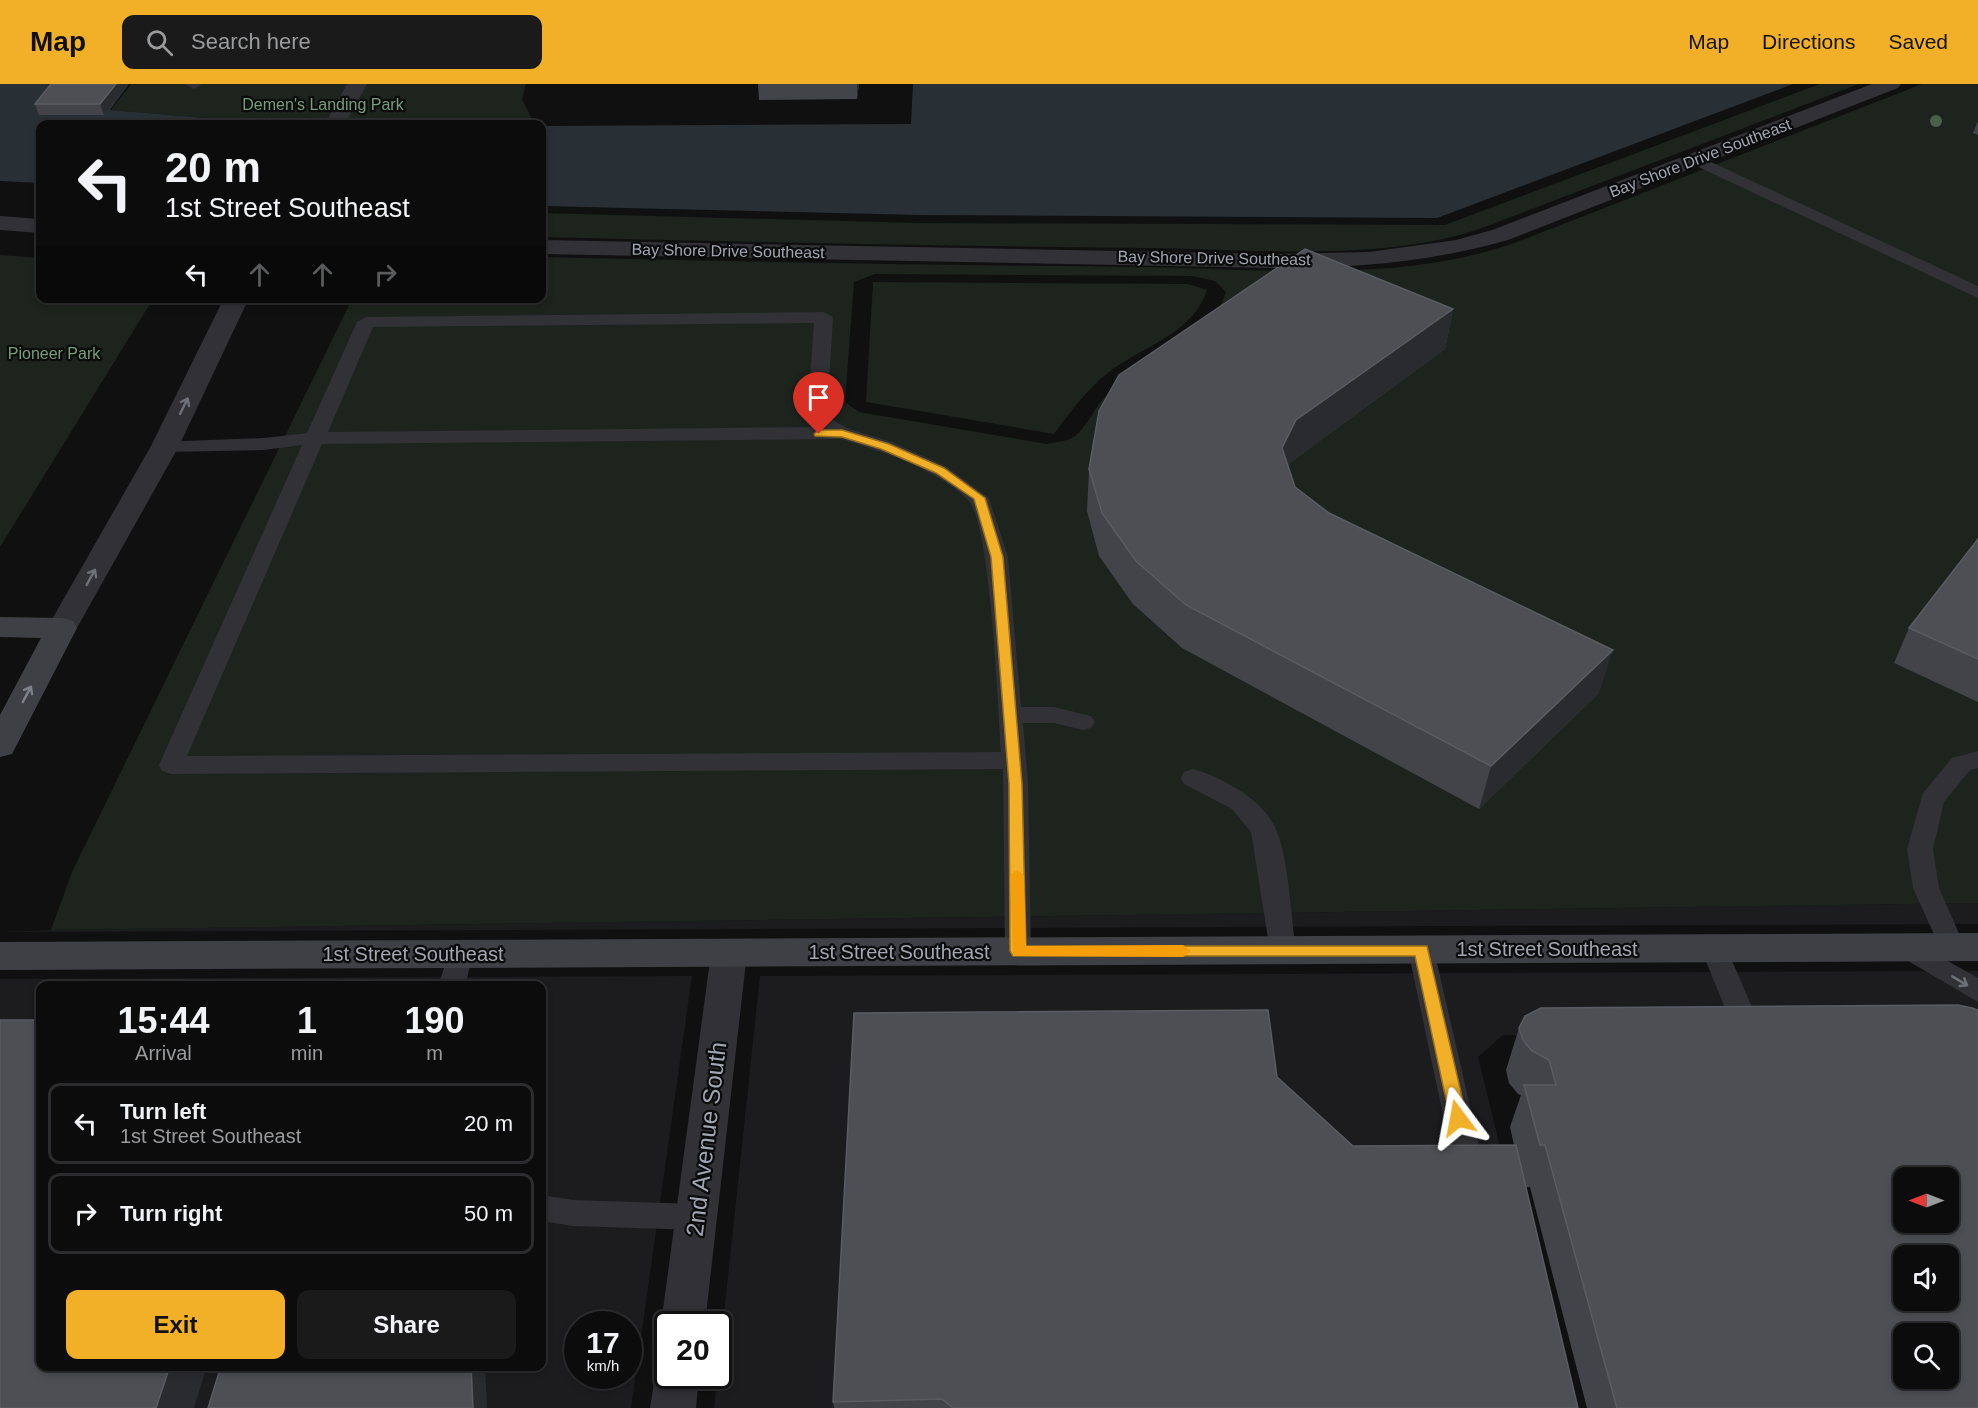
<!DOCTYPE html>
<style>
body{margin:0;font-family:Helvetica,sans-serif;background:#1a1a1b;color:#f1f3f6;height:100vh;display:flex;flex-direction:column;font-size:22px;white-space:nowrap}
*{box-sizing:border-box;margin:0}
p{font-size:20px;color:#9a9b9d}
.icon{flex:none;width:33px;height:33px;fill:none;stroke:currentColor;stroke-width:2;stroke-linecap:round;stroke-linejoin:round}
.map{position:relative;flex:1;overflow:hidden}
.details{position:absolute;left:36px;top:897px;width:510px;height:390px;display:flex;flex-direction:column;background:#0c0c0d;border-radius:12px;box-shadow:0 3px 9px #0003,0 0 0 2px #2c2c2e}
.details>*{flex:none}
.hud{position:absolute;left:36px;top:36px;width:510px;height:183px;border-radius:12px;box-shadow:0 3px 9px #0003,0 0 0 2px #2c2c2e;background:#0c0c0d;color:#f1f3f6;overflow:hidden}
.needle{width:39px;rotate:270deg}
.controls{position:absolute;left:1893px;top:1083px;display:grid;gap:12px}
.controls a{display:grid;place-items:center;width:66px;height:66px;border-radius:12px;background:#0c0c0d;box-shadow:0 3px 9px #0003,0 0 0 2px #2c2c2e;font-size:30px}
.speed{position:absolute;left:564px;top:1227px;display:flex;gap:12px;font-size:30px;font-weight:700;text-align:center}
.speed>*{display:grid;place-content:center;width:78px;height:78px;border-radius:50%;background:#0c0c0d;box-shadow:0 3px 9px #0003,0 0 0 2px #2c2c2e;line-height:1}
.speed small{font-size:15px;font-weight:400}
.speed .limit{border:3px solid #111;border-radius:9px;background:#fff;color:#111}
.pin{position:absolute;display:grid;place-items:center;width:51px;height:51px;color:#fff;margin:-62px -26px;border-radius:50% 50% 50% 0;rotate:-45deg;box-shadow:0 0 6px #0007}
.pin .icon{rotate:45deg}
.me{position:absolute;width:66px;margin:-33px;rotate:347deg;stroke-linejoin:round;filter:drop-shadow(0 0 4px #0008)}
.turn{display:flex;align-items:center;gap:21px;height:126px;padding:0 30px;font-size:27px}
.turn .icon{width:78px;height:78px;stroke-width:2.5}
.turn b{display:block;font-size:42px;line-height:51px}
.lanes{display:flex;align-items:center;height:57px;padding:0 30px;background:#0003;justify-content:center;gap:30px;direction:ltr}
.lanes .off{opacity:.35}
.eta{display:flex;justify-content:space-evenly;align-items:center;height:102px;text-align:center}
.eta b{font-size:36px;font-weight:600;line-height:42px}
.cta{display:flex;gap:12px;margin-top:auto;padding:12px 30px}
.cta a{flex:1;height:69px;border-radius:12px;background:#f1b028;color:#111;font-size:24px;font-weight:600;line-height:69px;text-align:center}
.cta a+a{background:#1a1a1b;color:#f1f3f6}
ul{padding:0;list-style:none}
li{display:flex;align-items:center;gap:18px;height:81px;margin:0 12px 9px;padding:0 18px;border:3px solid #2c2c2e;border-radius:12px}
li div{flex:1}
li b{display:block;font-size:22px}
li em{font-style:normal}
header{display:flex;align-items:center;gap:36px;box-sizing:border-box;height:84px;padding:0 30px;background:#f1b028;color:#111}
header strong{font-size:28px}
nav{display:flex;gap:33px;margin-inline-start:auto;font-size:21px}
.search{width:420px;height:54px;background:#1a1a1b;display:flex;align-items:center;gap:15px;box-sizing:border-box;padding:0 21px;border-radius:12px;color:#9a9b9d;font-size:22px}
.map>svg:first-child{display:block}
.built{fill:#1c1c1e;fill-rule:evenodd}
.green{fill:#1c241d;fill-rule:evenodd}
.water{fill:#283036}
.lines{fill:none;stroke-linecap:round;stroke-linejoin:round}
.lane{fill:#313136;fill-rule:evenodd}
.street{fill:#313136;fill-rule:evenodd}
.secondary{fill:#3f4046;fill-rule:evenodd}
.tree{fill:#495e4b}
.wall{fill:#434449}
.shaded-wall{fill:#2a2b2e}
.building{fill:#4d4f54;stroke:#5a5c63;stroke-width:1.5;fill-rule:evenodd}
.oneway{stroke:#6f717a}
.oneway2{stroke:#7f828c}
.route{fill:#f1b028;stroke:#9d721a;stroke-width:1.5}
.slow{fill:#f59e0b}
.labels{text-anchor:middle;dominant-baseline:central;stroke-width:4.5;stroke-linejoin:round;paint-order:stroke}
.far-park-label{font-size:16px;fill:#779d7a;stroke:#0b0b0c}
.far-street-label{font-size:16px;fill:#a1a6b2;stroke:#0b0b0c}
.street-label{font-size:20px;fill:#a1a6b2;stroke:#0b0b0c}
.near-street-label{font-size:24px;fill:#a1a6b2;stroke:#0b0b0c}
</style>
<header>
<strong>Map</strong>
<div class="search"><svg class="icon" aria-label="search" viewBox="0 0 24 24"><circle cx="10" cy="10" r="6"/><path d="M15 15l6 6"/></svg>Search here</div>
<nav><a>Map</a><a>Directions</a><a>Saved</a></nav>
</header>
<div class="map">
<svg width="1978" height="1324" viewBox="0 0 1978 1324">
<rect width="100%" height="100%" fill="#101011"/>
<g class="built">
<polygon points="1978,819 1978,840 0,848 51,846"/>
<polygon points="1978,887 1978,969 1905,951 1503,951 1478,973 1564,1324 714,1324 760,892"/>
<path d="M692 892 631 1324H0V895ZM40 902H542V1282H40ZM578 1240H628V1292H578Z"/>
</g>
<g class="green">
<polygon points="131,0 526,0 522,15 534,40 276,40 111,26"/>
<path d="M1820 0H1859L1485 143C1385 179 1251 165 1145 164 944 162 743 158 542 153V129L919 139 1445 141Z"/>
<path d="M1922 0H1978V819L51 846 72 788 352 215 542 214V173C741 178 941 181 1141 183 1264 185 1399 200 1517 158ZM875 190 1192 192 1215 197 1226 208C1208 260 1146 275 1109 309 1095 321 1088 342 1074 353 1068 357 1055 358 1047 360L859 328 845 318 854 198Z"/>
<polygon points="0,171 40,174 40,214 153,215 0,463"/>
<path d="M873 198 1188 200 1207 206C1193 250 1143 262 1109 288 1087 305 1071 327 1054 350L866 318Z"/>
</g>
<g class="water">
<polygon points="0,0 129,0 110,26 276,40 40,40 40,99 0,97"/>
<polygon points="913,0 1793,0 1437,134 921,131 542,122 542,42 911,40"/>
</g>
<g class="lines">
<g class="lane">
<polygon points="185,0 202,0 194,5"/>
<polygon points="1696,71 1978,202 1978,214 1690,79 1688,76 1690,73"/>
<path d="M824 228 833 233 827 333 849 345 892 358 947 383 989 414 1008 473 1021 623H1054L1091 632 1095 638 1091 644 1083 646 1054 639H1023L1028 700 1031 867 1027 874 1018 877 1009 874 1005 867 1003 685 171 690 162 687 159 681 302 361 264 366 165 368 158 366 155 362 158 358 264 354 307 349 357 238 366 233ZM814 239 807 335 817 343 328 348 373 243ZM841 355C880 367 938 385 968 416 991 439 998 626 1001 668L187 672 322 360Z"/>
<polygon points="1978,667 1978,684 1970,686 1944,718 1933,765 1939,804 1965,863 1961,870 1952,873 1943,870 1913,804 1907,765 1923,709 1952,674"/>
<path d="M1193 685C1223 694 1261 714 1275 743 1289 773 1291 833 1296 867L1292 874 1283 877 1274 874 1270 867 1251 748 1232 725 1184 700 1181 694 1184 688Z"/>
<polygon points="1907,854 1978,894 1978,918 1898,871 1894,864 1898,857"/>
<polygon points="1714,855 1723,858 1727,865 1764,951 1760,959 1750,962 1740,959 1736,951 1701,865 1705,858"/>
<polygon points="1421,856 1430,859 1434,866 1486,1092 1482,1101 1471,1105 1460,1101 1456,1092 1408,866 1412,859"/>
<polygon points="460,860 469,863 473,870 465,902 438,902 451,863"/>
<polygon points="542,1111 573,1116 697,1120 708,1124 712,1133 708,1142 697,1146 573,1142 542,1137"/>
</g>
<g class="street">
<polygon points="347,0 367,0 345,40 325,40"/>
<path d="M1872 0H1901L1898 4 1508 156C1431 178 1356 184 1276 184L542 170V156L1276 170 1369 168 1456 156 1492 146Z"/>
<polygon points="0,132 40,135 40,149 0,146"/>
<polygon points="224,214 249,214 179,362 73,551 62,554 51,551 47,544 151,362"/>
<polygon points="729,855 742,859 747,869 705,1240 668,1240 668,1254 661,1240 711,869 716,859"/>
<polygon points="668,1275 668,1292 699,1292 696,1324 650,1324 655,1292 661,1277"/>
</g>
<g class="secondary">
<polygon points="0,533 62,534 73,537 77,544 12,670 0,673 0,631 41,554 0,553"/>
<polygon points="1978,849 1978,877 0,886 0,858"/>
</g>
</g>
<circle class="tree" cx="1936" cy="37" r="6"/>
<g class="wall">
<polygon points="51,0 127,0 104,31 39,31 35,20"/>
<polygon points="758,0 859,0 857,15 759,16"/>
<polygon points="1978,37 1978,51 1973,49"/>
<polygon points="1453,225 1445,265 1291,378 1288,383 1295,403 1329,429 1599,609 1479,725 1182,564 1133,520 1099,472 1087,427 1089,385"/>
<polygon points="1978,455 1978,618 1894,579 1909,544"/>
<polygon points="1519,944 1978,1324 1587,1324 1530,1103 1526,1103 1578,1324 834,1324 833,1318 1277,993 1353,1062 1514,1061 1510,1043 1521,1011 1518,1010 1509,999 1506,986"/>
</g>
<g class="shaded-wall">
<polygon points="116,0 127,0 104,31 100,20"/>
<polygon points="857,0 859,0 857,15"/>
<polygon points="1453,225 1445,265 1291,378 1276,406 1282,364 1296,336"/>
<polygon points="1613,566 1599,609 1479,725 1491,682"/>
<polygon points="170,1282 207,1282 194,1324 156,1324"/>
<polygon points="471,1282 485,1282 487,1324 473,1324"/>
</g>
<g class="building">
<polygon points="51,0 116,0 100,20 35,20"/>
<polygon points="1305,165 1453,225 1296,336 1282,364 1295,403 1329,429 1613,566 1491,682 1186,521 1136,477 1102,429 1089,385 1099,327 1119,291"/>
<polygon points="1978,455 1978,575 1909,544"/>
<path d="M1958 921 1972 924 1978 926V1324H1617L1545 1061H1540L1524 1001H1556L1549 976 1532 967 1523 956 1519 944 1525 932 1541 924ZM1904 1094H1948V1138H1904ZM1904 1172H1948V1216H1904ZM1904 1250H1948V1294H1904Z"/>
<polygon points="1268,926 1277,993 1353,1062 1516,1061 1578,1324 953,1324 942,1315 833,1318 854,929"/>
<polygon points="0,936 40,936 40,1282 170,1282 156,1324 0,1324"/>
<polygon points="221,1282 471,1282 473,1324 208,1324"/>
</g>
<defs><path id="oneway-shaft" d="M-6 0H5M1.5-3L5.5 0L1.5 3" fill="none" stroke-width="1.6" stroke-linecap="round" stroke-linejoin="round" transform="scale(1.5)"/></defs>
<g class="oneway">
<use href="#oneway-shaft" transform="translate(184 322) rotate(-64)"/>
<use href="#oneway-shaft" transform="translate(91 493) rotate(-61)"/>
<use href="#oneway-shaft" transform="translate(1960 897) rotate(31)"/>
</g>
<use class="oneway2" href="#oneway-shaft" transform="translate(27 610) rotate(-62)"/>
<polygon class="route" points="819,346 842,346 889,360 944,384 985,414 1003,473 1022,700 1026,862 1427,862 1467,1034 1464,1039 1452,1039 1450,1034 1415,872 1013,872 1010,867 1009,700 991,473 974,415 936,389 881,365 842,353 815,352 814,350"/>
<polygon class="slow" points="1017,786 1024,791 1026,862 1183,861 1191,867 1183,873 1013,872 1010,791"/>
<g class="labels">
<g class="far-park-label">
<text x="323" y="20">Demen's Landing Park</text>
<text x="54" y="269">Pioneer Park</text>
</g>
<g class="far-street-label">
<text transform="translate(1700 74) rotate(-21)">Bay Shore Drive Southeast</text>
<text transform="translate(728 167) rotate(1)">Bay Shore Drive Southeast</text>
<text transform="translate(1214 174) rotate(1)">Bay Shore Drive Southeast</text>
</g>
<g class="street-label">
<text x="1547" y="865">1st Street Southeast</text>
<text x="899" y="868">1st Street Southeast</text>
<text x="413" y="870">1st Street Southeast</text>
</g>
<g class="near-street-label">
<text transform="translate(706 1055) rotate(-83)">2nd Avenue South</text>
</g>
</g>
</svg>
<div class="controls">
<a><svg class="needle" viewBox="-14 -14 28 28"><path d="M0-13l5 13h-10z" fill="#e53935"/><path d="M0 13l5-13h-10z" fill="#9a9b9d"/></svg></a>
<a><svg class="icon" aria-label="sound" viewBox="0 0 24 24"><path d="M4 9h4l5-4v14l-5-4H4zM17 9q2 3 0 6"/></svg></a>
<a><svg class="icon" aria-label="search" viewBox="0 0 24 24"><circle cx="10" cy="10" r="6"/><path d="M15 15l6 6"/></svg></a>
</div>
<div class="speed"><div>17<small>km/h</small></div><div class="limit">20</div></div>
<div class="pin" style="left:819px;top:350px;background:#d93025"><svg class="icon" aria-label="arrive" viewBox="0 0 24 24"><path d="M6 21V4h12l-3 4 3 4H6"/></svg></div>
<svg class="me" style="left:1458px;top:1034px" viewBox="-20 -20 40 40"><path d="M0-17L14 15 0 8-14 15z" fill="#f1b028" stroke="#fff" stroke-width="4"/></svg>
<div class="hud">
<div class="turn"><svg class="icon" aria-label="left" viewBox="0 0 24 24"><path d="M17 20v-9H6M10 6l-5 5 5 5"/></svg><div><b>20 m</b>1st Street Southeast</div></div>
<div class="lanes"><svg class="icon" aria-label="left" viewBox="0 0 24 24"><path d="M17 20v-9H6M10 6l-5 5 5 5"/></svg><svg class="icon off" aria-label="ahead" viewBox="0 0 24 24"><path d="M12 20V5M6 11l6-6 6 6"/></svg><svg class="icon off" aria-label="ahead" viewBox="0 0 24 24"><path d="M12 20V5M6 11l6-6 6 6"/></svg><svg class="icon off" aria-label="right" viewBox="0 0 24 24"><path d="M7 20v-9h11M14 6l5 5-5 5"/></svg></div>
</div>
<section class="details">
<div class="eta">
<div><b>15:44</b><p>Arrival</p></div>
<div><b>1</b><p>min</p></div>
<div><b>190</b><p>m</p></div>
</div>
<ul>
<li><svg class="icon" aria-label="left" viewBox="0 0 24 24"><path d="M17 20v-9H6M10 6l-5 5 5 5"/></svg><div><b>Turn left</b><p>1st Street Southeast</p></div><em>20 m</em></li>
<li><svg class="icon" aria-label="right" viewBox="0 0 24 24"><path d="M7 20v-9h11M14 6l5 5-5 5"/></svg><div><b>Turn right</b></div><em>50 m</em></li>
</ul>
<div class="cta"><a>Exit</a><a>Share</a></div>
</section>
</div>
